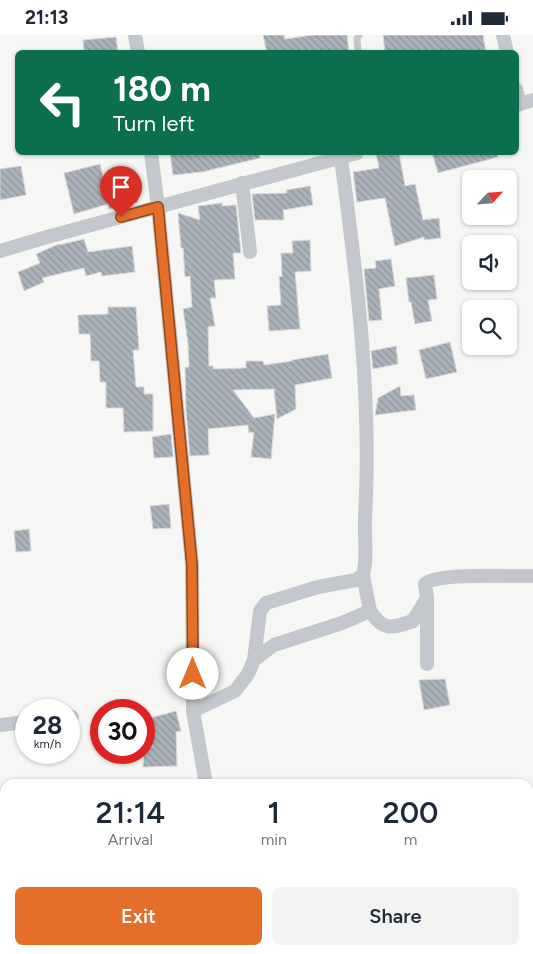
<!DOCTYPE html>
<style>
body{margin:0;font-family:Figtree,sans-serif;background:#f2f2f3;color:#1f2937;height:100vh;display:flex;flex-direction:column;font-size:19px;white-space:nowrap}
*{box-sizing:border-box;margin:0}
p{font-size:16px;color:#747a83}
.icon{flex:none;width:28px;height:28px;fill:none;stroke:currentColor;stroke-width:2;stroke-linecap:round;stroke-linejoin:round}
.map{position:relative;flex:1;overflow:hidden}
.panel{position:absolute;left:0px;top:744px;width:534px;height:176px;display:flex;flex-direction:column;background:#fff;border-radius:15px 15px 0 0;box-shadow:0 1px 4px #0004}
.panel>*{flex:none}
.top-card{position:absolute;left:15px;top:15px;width:504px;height:105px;border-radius:8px;box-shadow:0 1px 4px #0004;background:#0b6e4f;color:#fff;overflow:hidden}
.needle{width:32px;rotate:64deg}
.tools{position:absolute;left:462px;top:135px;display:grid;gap:10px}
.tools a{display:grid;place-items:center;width:55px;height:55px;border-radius:8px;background:#fff;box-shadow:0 1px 4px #0004;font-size:25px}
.speed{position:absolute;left:15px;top:664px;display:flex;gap:10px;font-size:25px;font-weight:700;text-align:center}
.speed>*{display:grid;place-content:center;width:65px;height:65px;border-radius:50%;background:#fff;box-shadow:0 1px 4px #0004;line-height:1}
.speed small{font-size:12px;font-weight:400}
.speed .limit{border:8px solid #d22;background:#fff;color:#111}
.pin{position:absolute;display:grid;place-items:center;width:42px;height:42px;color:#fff;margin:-51px -21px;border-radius:50% 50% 50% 0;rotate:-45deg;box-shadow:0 0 5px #0007}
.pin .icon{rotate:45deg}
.me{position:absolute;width:55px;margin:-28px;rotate:0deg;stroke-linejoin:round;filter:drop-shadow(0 0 4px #0008)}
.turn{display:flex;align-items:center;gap:18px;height:105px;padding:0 15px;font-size:22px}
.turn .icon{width:65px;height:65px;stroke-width:2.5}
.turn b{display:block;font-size:35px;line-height:42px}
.eta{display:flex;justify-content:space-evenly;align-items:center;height:85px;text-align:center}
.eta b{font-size:30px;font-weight:600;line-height:35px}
.primary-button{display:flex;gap:10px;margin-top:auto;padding:10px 15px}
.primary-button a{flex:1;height:58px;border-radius:8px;background:#e36f28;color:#fff;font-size:20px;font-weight:600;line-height:58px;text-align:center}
.primary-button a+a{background:#f2f2f3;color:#1f2937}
.status{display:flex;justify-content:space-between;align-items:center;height:35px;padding:0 25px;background:#fff;direction:ltr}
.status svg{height:14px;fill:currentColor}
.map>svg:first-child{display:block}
.building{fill:url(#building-back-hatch);stroke:#d8d8d6}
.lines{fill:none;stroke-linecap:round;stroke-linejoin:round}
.service{stroke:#c4c7cb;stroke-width:7}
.minor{stroke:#c4c7cb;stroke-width:14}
.route-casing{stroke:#94481a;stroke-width:12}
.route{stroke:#e36f28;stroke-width:9}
</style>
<div class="status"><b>21:13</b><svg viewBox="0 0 49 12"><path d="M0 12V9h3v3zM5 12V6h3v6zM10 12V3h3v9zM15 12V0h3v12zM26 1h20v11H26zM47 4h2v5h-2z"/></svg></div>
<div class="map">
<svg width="533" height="919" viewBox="0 0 533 919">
<defs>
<pattern id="building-back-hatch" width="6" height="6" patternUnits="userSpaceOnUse" patternTransform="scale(1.25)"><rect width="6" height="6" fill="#abb2b9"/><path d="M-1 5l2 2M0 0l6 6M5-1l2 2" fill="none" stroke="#8f959c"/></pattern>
</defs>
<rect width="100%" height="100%" fill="#f6f7f4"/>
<g class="building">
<polygon points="263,0 284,0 285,4 312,0 347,0 349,18 267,18"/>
<polygon points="383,0 483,0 486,18 455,18 455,15 435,18 385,18"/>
<polygon points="116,2 118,18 84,18 83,5"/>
<polygon points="170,118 259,118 260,123 202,137 173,140"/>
<polygon points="376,118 399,118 405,151 415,149 423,185 439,183 441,203 424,205 424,202 395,211 385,163 357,167 353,137 379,133"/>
<polygon points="432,118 497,118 498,122 438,138"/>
<polygon points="100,129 106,154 133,148 138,167 109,174 108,169 74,179 64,138"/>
<polygon points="21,131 26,160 0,165 0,134"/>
<polygon points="310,151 313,170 283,175 284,185 255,185 252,159 287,158 286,155"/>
<polygon points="222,168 222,171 236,170 241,218 233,218 235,244 214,245 216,263 210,263 215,291 208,292 209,331 213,331 213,334 246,333 246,326 263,326 264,330 292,326 292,325 328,319 332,343 295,350 296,374 277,384 274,354 233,355 254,383 275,379 271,424 251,422 254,397 249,398 248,390 208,394 209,420 190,421 186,375 185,332 189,332 188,308 183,274 192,272 190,241 185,242 183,213 181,213 178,178 200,185 198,171"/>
<polygon points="84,204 88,217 132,211 135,237 102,241 101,237 86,241 84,233 42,243 44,247 24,256 18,237 40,228 36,219 59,209 59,210"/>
<polygon points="310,205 311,236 295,237 300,294 269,296 267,271 281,270 279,242 282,241 281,218 293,218 292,206"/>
<polygon points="391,224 395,251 379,254 382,285 369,286 364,234 376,233 375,226"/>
<polygon points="434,240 437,264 428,265 432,286 415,289 411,267 409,267 406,243"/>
<polygon points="108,272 136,272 139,315 133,315 136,352 144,352 144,359 153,359 153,396 124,397 123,373 106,373 106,347 100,347 99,326 91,326 90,299 79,299 78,280 108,279"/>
<polygon points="450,307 457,337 426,344 419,315"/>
<polygon points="396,311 398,329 373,334 371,316"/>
<polygon points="400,351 401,361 414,360 416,375 375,380 378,363"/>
<polygon points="171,399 173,422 154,423 152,402"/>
<polygon points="169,469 171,493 153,494 150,471"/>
<polygon points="29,494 31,516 16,517 14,496"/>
<polygon points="445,644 450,670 424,675 419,645"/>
<polygon points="176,676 181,696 176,697 177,731 143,732 144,712 153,712 146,684"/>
</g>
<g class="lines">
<polyline class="service" points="358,18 357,3 359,0"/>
<g class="minor">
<polyline points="135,0 138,18"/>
<polyline points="503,0 507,18"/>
<polyline points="516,54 520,69"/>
<polyline points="516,70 533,65"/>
<polyline points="151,118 158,172 192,530 193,676 206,749"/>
<polyline points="242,148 250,217"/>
<polyline points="0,216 47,202 357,118"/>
<polyline points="363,540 370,576"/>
<polyline points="427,564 427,629"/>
<path d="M254 625 274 610 342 588 370 576C384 597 392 593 413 586L427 563 425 549C437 537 512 542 533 541"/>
<path d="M193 676 235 656 248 639 254 625 260 576 266 568 318 552 356 545 363 540C368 524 364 501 365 483 372 363 357 242 341 123"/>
<polyline points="69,682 72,682"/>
<polyline points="0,690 26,687"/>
<polyline points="0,858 5,858"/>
<polyline points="233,915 233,919"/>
<polyline points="132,919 134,915"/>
</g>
</g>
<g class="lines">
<defs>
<polyline id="route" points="121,182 158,172 192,530 193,639"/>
</defs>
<use href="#route" class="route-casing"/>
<use href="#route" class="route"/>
</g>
</svg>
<div class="tools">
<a><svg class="needle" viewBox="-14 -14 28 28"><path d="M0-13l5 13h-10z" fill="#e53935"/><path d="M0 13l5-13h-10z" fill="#747a83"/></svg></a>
<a><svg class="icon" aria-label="sound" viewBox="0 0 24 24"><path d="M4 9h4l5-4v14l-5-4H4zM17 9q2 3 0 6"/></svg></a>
<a><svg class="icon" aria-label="search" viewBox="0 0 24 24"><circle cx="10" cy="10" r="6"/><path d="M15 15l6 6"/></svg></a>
</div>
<div class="speed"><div>28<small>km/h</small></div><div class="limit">30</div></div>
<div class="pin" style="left:121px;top:182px;background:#d93025"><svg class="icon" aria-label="arrive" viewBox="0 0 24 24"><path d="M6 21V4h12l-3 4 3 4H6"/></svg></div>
<svg class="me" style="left:193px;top:639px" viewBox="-20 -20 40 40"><circle r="19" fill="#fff"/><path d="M0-13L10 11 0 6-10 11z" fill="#e36f28"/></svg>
<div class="top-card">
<div class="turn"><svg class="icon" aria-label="left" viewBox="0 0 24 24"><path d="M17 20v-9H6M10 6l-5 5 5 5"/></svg><div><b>180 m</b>Turn left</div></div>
</div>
<section class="panel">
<div class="eta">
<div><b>21:14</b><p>Arrival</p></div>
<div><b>1</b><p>min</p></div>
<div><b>200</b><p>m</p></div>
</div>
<div class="primary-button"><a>Exit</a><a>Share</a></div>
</section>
</div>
